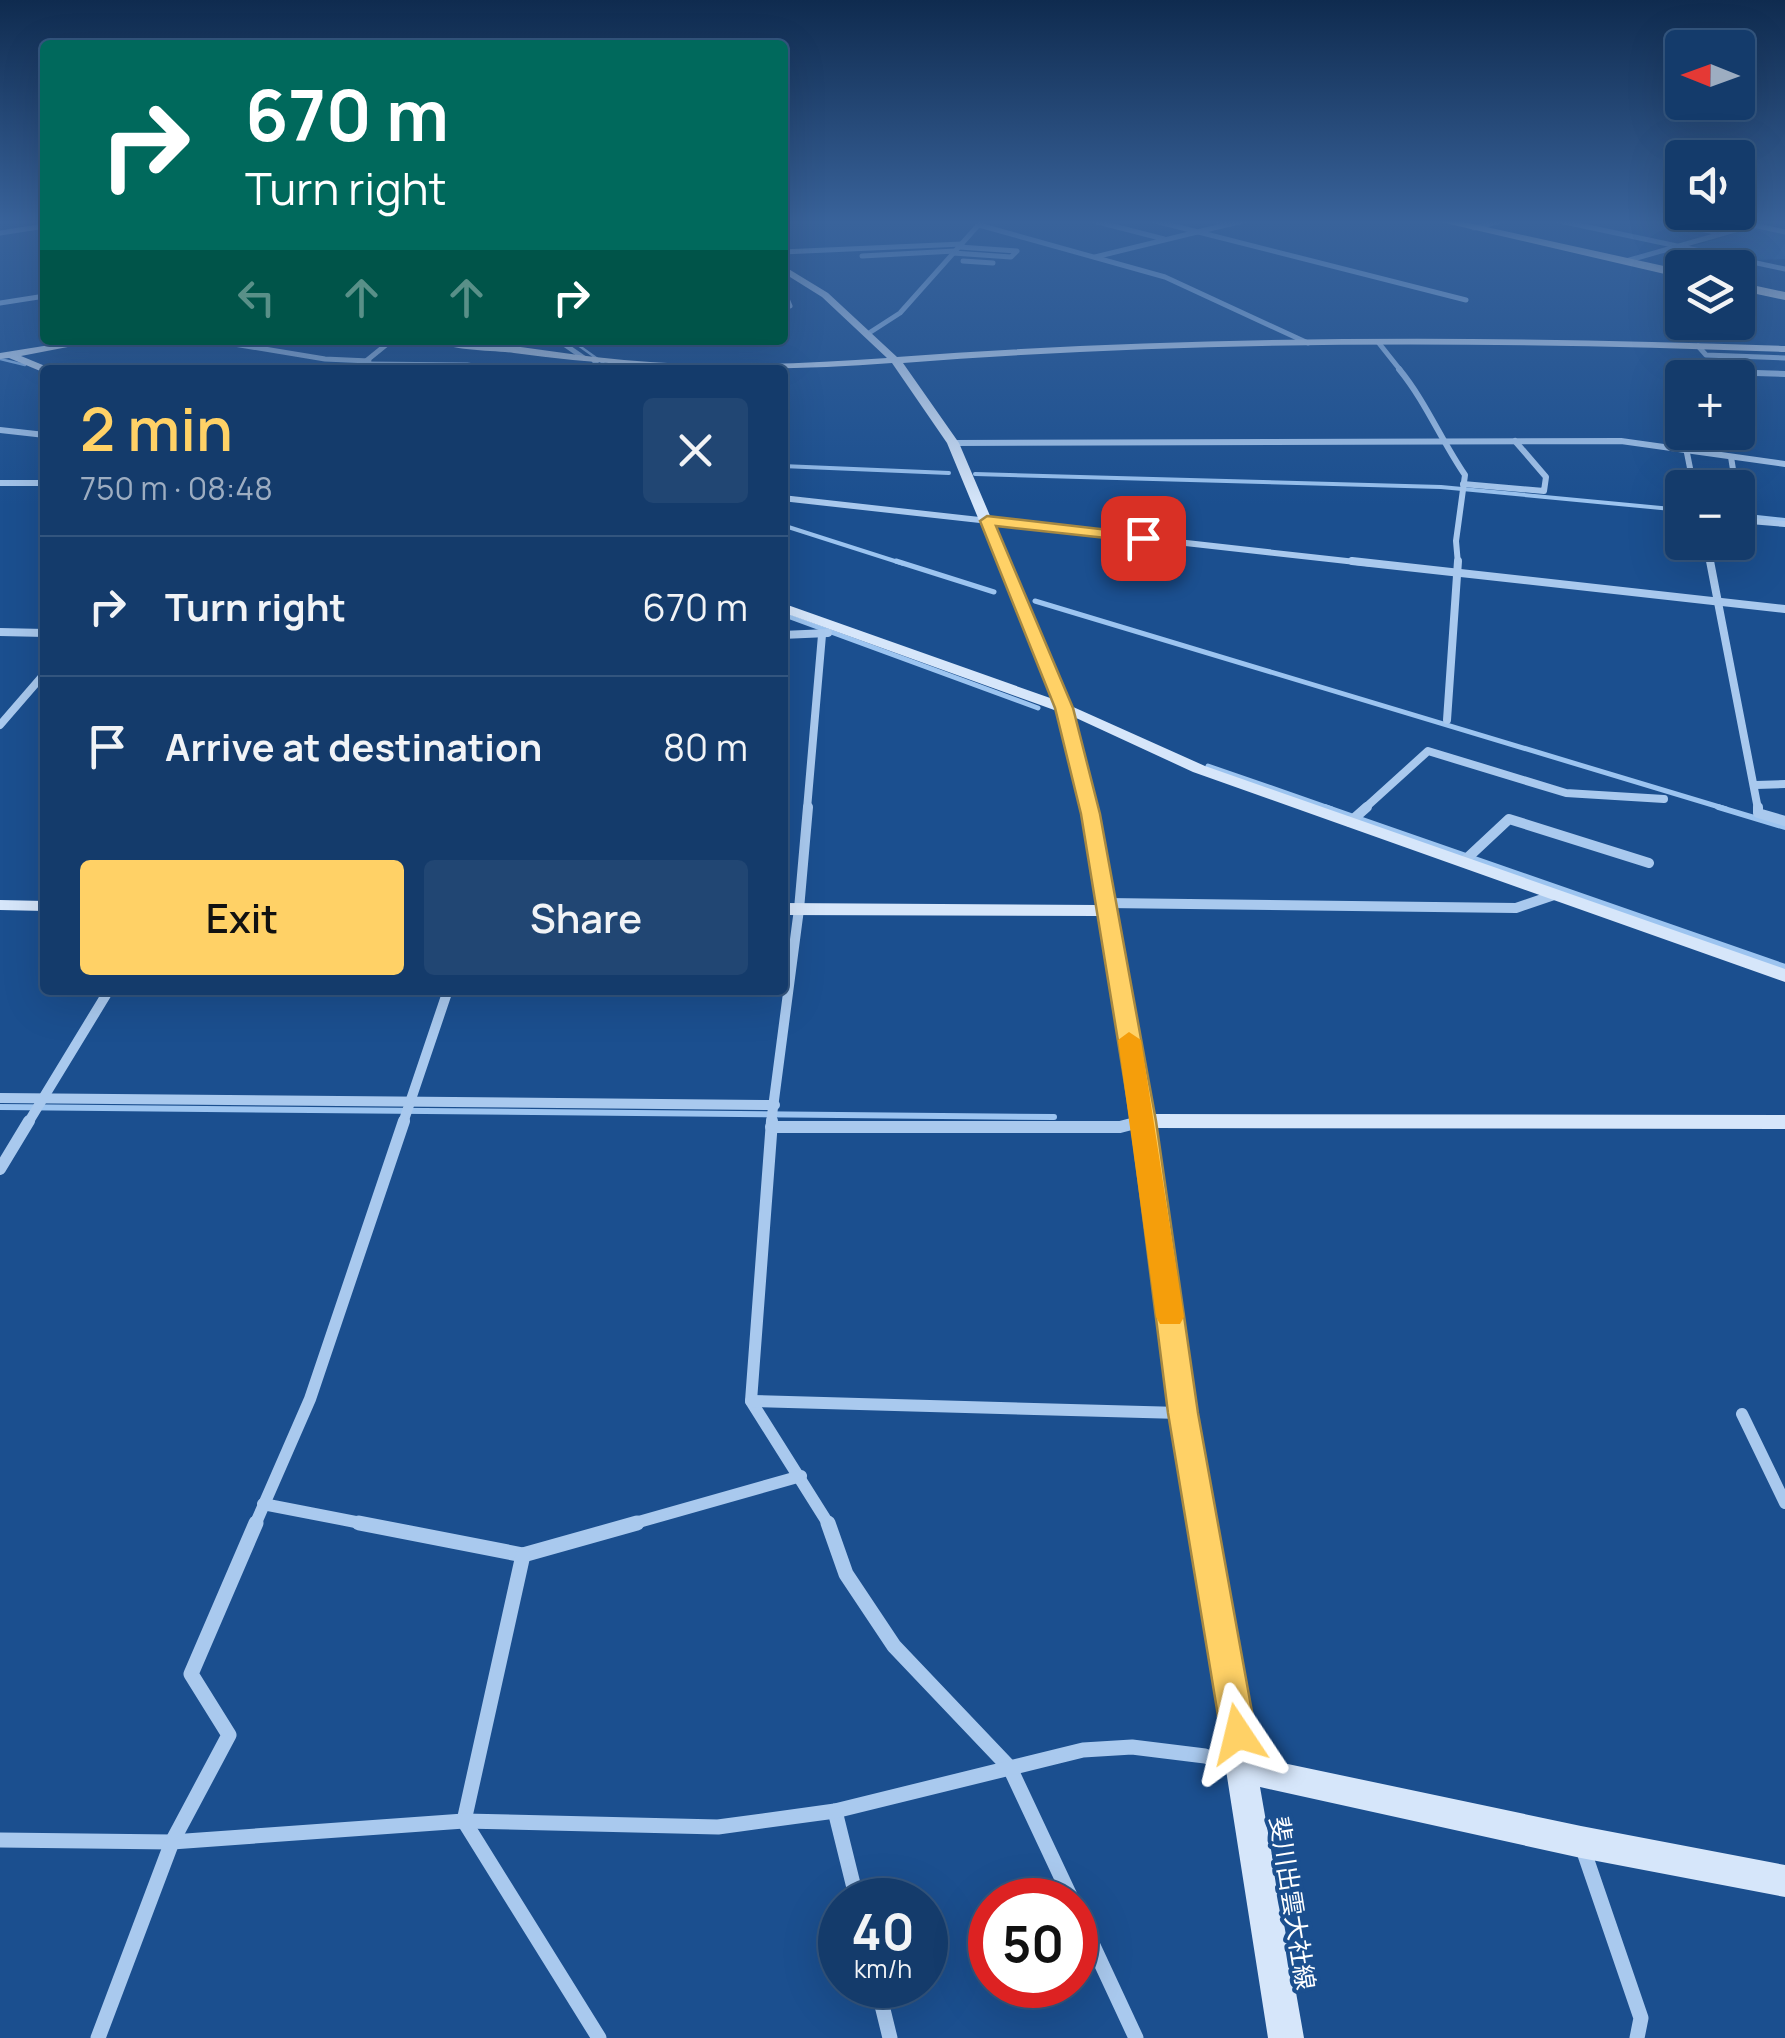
<!DOCTYPE html>
<meta charset="utf-8">
<style>
body{margin:0;font-family:Manrope,"Noto Sans JP",sans-serif;background:#214673;color:#f1f3f6;height:100vh;display:flex;flex-direction:column;font-size:38px;white-space:nowrap}
*{box-sizing:border-box;margin:0}
p{font-size:32px;color:#9dadc1}
.icon{flex:none;width:55px;height:55px;fill:none;stroke:currentColor;stroke-width:2;stroke-linecap:round;stroke-linejoin:round}
.map{position:relative;flex:1;overflow:hidden}
.details{position:absolute;left:40px;top:365px;width:748px;height:630px;display:flex;flex-direction:column;background:#143b6b;border-radius:10px;box-shadow:0 10px 40px #0002,0 0 0 2px #33557e}
.details>*{flex:none}
.top-card{position:absolute;left:40px;top:40px;width:748px;height:305px;border-radius:10px;box-shadow:0 10px 40px #0002,0 0 0 2px #33557e;background:#00695c;color:#fff;overflow:hidden}
.needle{width:65px;rotate:271deg}
.buttons{position:absolute;left:1665px;top:30px;display:grid;gap:20px}
.buttons a{display:grid;place-items:center;width:90px;height:90px;border-radius:10px;background:#143b6b;box-shadow:0 10px 40px #0002,0 0 0 2px #33557e;font-size:50px}
.speed{position:absolute;left:818px;top:1878px;display:flex;gap:20px;font-size:50px;font-weight:700;text-align:center}
.speed>*{display:grid;place-content:center;width:130px;height:130px;border-radius:50%;background:#143b6b;box-shadow:0 10px 40px #0002,0 0 0 2px #33557e;line-height:1}
.speed small{font-size:25px;font-weight:400}
.speed .limit{border:15px solid #d22;background:#fff;color:#111}
.pin{position:absolute;display:grid;place-items:center;width:85px;height:85px;color:#fff;margin:-42px;border-radius:20px;box-shadow:0 5px 15px #0006}
.me{position:absolute;width:110px;margin:-55px;rotate:350deg;stroke-linejoin:round;filter:drop-shadow(0 0 8px #0008)}
.turn{display:flex;align-items:center;gap:35px;height:210px;padding:0 40px;font-size:45px}
.turn .icon{width:130px;height:130px;stroke-width:2.5}
.turn b{display:block;font-size:70px;line-height:85px}
.lanes{display:flex;align-items:center;height:95px;padding:0 40px;background:#0003;justify-content:center;gap:50px;direction:ltr}
.lanes .off{opacity:.35}
.round{display:grid;place-items:center;flex:none;width:105px;height:105px;border-radius:10px;background:#214673}
.headline{display:flex;align-items:center;justify-content:space-between;height:170px;padding:0 40px}
h1{font-size:60px;font-weight:600;line-height:75px;color:#ffd166}
.button{display:flex;gap:20px;margin-top:auto;padding:20px 40px}
.button a{flex:1;height:115px;border-radius:10px;background:#ffd166;color:#111;font-size:40px;font-weight:600;line-height:115px;text-align:center}
.button a+a{background:#214673;color:#f1f3f6}
ul{padding:0;list-style:none}
li{display:flex;align-items:center;gap:30px;height:140px;padding:0 40px;border-top:2px solid #33557e}
li div{flex:1}
li b{display:block;font-size:38px}
li em{font-style:normal}
.map>svg:first-child{display:block}
.green{fill:#2e69ad}
.lines{fill:none;stroke-linecap:round;stroke-linejoin:round}
.stream-far3{stroke:#9cc4f0;stroke-width:2.5}
.stream-far2{stroke:#9cc4f0;stroke-width:4}
.stream-far1{stroke:#9cc4f0;stroke-width:5}
.stream{stroke:#9cc4f0;stroke-width:6}
.street-far5{stroke:#a9c9ee;stroke-width:5}
.street-far4{stroke:#a9c9ee;stroke-width:6}
.street-far3{stroke:#a9c9ee;stroke-width:8}
.street-far2{stroke:#a9c9ee;stroke-width:10}
.street-far1{stroke:#a9c9ee;stroke-width:12}
.street{stroke:#a9c9ee;stroke-width:15}
.secondary{fill:#d6e6fa;fill-rule:evenodd}
.highway{fill:#fff;fill-rule:evenodd}
.route{fill:#ffd166;stroke:#a68842;stroke-width:2.5}
.slow{fill:#f59e0b}
.labels{text-anchor:middle;dominant-baseline:central;stroke-width:8;stroke-linejoin:round;paint-order:stroke}
.street-label{font-size:25px;fill:#fff;stroke:#1b4f8f}
</style>
<div class="map">
<svg width="1785" height="2038" viewBox="0 0 1785 2038">
<rect width="100%" height="100%" fill="#1b4f8f"/>
<polygon class="green" points="1754,228 1785,234 1785,259 1751,260 1690,247"/>
<g class="lines">
<g class="stream-far3">
<polyline points="571,340 613,370"/>
<polyline points="0,359 25,365"/>
</g>
<g class="stream-far2">
<polyline points="782,466 949,473"/>
<polyline points="975,474 1441,487 1682,510"/>
<polyline points="1738,515 1785,520"/>
<polyline points="782,525 904,564"/>
</g>
<g class="stream-far1">
<polyline points="896,561 994,592"/>
<polyline points="1035,601 1726,809"/>
<polyline points="782,614 1038,708"/>
<polyline points="1208,766 1332,809"/>
</g>
<g class="stream">
<polyline points="1325,807 1785,967"/>
<polyline points="1718,807 1785,827"/>
<polyline points="0,1107 1054,1117"/>
</g>
<g class="street-far5">
<polyline points="1090,220 1164,239"/>
<polyline points="1151,220 1466,300"/>
<polyline points="1555,220 1785,269"/>
<polyline points="1655,220 1715,232"/>
<polyline points="1230,224 1248,220"/>
<polyline points="979,225 1165,277 1308,343"/>
<polyline points="1474,228 1504,220"/>
<polyline points="0,233 45,226"/>
<polyline points="782,252 962,244"/>
<polyline points="953,253 1011,257 1017,251 959,247"/>
<polyline points="862,256 955,251"/>
<polyline points="1095,257 1230,224 1214,220"/>
<polyline points="963,261 993,263"/>
<polyline points="1626,261 1753,225 1785,232"/>
<polyline points="782,287 790,306 782,307"/>
<polyline points="0,303 45,296"/>
<polyline points="869,333 900,313 982,221"/>
<polyline points="210,340 325,359 369,361"/>
<polyline points="558,340 584,358"/>
<polyline points="1378,342 1401,371"/>
<polyline points="1698,346 1706,355 1785,358"/>
<polyline points="593,359 601,370"/>
<polyline points="366,364 467,365 504,370"/>
<polyline points="355,370 392,340"/>
<polyline points="665,370 710,368"/>
</g>
<g class="street-far4">
<polyline points="497,369 504,370"/>
<path d="M1399 369C1426 402 1441 440 1465 475L1456 541 1458 564"/>
<polyline points="665,370 688,369"/>
<polyline points="1724,372 1785,374"/>
<polyline points="0,430 45,435"/>
<polyline points="953,443 1621,441 1785,464"/>
<polyline points="1686,448 1694,488"/>
<polyline points="1731,457 1736,488"/>
<polyline points="0,483 45,483"/>
<polyline points="1463,484 1544,491 1546,477 1515,441"/>
<polyline points="1738,494 1740,510"/>
<polyline points="782,498 1374,564"/>
<polyline points="1738,520 1785,524"/>
<polyline points="1707,542 1711,564"/>
</g>
<g class="street-far3">
<polyline points="1352,561 1785,609"/>
<polyline points="1710,561 1758,809"/>
<polyline points="0,632 45,633"/>
<polyline points="782,635 828,633"/>
<polyline points="1447,720 1458,561"/>
<polyline points="0,725 45,673"/>
<polyline points="1756,785 1785,784"/>
<polyline points="807,809 822,635"/>
<polyline points="1364,809 1428,751 1566,793 1664,799"/>
</g>
<g class="street-far2">
<polyline points="1758,807 1758,813 1785,821"/>
<polyline points="1350,822 1367,807"/>
<polyline points="1463,862 1509,819 1649,863"/>
<polyline points="1106,903 1516,908 1554,895"/>
<polyline points="0,1098 775,1105"/>
<polyline points="28,1123 109,990"/>
<polyline points="403,1123 448,990"/>
<polyline points="771,1123 799,909 808,807"/>
<polyline points="1134,1123 1143,1121"/>
</g>
<g class="street-far1">
<polyline points="772,1121 751,1401 829,1525"/>
<polyline points="771,1127 1120,1127 1143,1121"/>
<polyline points="0,1169 29,1121"/>
<polyline points="751,1401 1180,1413"/>
<polyline points="1742,1414 1785,1503"/>
<polyline points="263,1504 371,1525"/>
<polyline points="255,1525 310,1399 404,1121"/>
<polyline points="628,1525 801,1476"/>
</g>
<g class="street">
<polyline points="359,1523 523,1555 637,1523"/>
<polyline points="828,1523 846,1574 894,1646 1010,1768 1072,1900"/>
<polyline points="523,1555 464,1821 599,2038"/>
<polyline points="835,1811 857,1900"/>
<polyline points="0,1840 172,1842 464,1821 718,1827 835,1811 1083,1750 1132,1747 1205,1756 1237,1767"/>
<polyline points="1583,1849 1641,2018 1637,2038"/>
<polyline points="1075,1907 1136,2038"/>
<polyline points="877,1985 890,2038"/>
<polyline points="98,2038 172,1842 229,1735 191,1674 256,1523"/>
</g>
<g class="secondary">
<path d="M782 265 828 293 897 357C1193 335 1489 335 1785 346V352C1491 341 1196 340 903 363L959 443 1071 706 1205 766 1785 969V982L1193 772 1074 717 1098 814 1153 1114 1785 1115V1129L1155 1128 1196 1413 1255 1757 1581 1826 1785 1865V1897L1581 1858 1260 1787 1304 2038H1268L1170 1413 1132 1121 1098 916 782 915V903L1097 905 1082 814 1057 711 782 612V603L1053 699 947 443 892 363C765 373 641 370 514 353 489 350 453 351 431 340 495 340 559 355 624 360 711 368 799 364 887 358L822 297 782 272Z"/>
<polygon points="81,340 104,340 21,356 50,368 51,370 45,370 45,373 9,358 0,359 0,353"/>
<polygon points="0,900 45,901 45,911 0,910"/>
</g>
<g class="highway">
<polygon points="1432,220 1455,220 1682,270 1682,278"/>
<polygon points="1738,282 1785,292 1785,300 1738,290"/>
</g>
</g>
<linearGradient id="sky" x2="0" y2="1"><stop stop-color="#0f2b4f"/><stop offset="0.44" stop-color="#39639b"/><stop offset="1" stop-color="#39639b" stop-opacity="0"/></linearGradient>
<rect width="1785" height="505" fill="url(#sky)"/>
<polygon class="route" points="987,516 1143,534 1151,538 1143,542 996,526 1073,708 1100,814 1156,1121 1198,1413 1256,1734 1251,1745 1238,1750 1226,1745 1221,1734 1168,1413 1131,1121 1081,814 1055,708 980,521"/>
<polygon class="slow" points="1129,1032 1141,1040 1184,1317 1180,1324 1160,1324 1156,1317 1118,1040"/>
<g class="labels">
<g class="street-label">
<text transform="translate(1293 1903) rotate(81)">斐川出雲大社線</text>
</g>
</g>
</svg>
<div class="buttons">
<a><svg class="needle" viewBox="-14 -14 28 28"><path d="M0-13l5 13h-10z" fill="#e53935"/><path d="M0 13l5-13h-10z" fill="#9dadc1"/></svg></a>
<a><svg class="icon" aria-label="sound" viewBox="0 0 24 24"><path d="M4 9h4l5-4v14l-5-4H4zM17 9q2 3 0 6"/></svg></a>
<a><svg class="icon" aria-label="layers" viewBox="0 0 24 24"><path d="M12 4l9 5-9 5-9-5zM3 14l9 5 9-5"/></svg></a>
<a>+</a>
<a>−</a>
</div>
<div class="speed"><div>40<small>km/h</small></div><div class="limit">50</div></div>
<div class="pin" style="left:1143px;top:538px;background:#d93025"><svg class="icon" aria-label="arrive" viewBox="0 0 24 24"><path d="M6 21V4h12l-3 4 3 4H6"/></svg></div>
<svg class="me" style="left:1238px;top:1734px" viewBox="-20 -20 40 40"><path d="M0-17L14 15 0 8-14 15z" fill="#ffd166" stroke="#fff" stroke-width="4"/></svg>
<div class="top-card">
<div class="turn"><svg class="icon" aria-label="right" viewBox="0 0 24 24"><path d="M7 20v-9h11M14 6l5 5-5 5"/></svg><div><b>670 m</b>Turn right</div></div>
<div class="lanes"><svg class="icon off" aria-label="left" viewBox="0 0 24 24"><path d="M17 20v-9H6M10 6l-5 5 5 5"/></svg><svg class="icon off" aria-label="ahead" viewBox="0 0 24 24"><path d="M12 20V5M6 11l6-6 6 6"/></svg><svg class="icon off" aria-label="ahead" viewBox="0 0 24 24"><path d="M12 20V5M6 11l6-6 6 6"/></svg><svg class="icon" aria-label="right" viewBox="0 0 24 24"><path d="M7 20v-9h11M14 6l5 5-5 5"/></svg></div>
</div>
<section class="details">
<div class="headline"><div><h1>2 min</h1><p>750 m · 08:48</p></div><a class="round"><svg class="icon" aria-label="close" viewBox="0 0 24 24"><path d="M6 6l12 12M18 6L6 18"/></svg></a></div>
<ul>
<li><svg class="icon" aria-label="right" viewBox="0 0 24 24"><path d="M7 20v-9h11M14 6l5 5-5 5"/></svg><div><b>Turn right</b></div><em>670 m</em></li>
<li><svg class="icon" aria-label="arrive" viewBox="0 0 24 24"><path d="M6 21V4h12l-3 4 3 4H6"/></svg><div><b>Arrive at destination</b></div><em>80 m</em></li>
</ul>
<div class="button"><a>Exit</a><a>Share</a></div>
</section>
</div>
